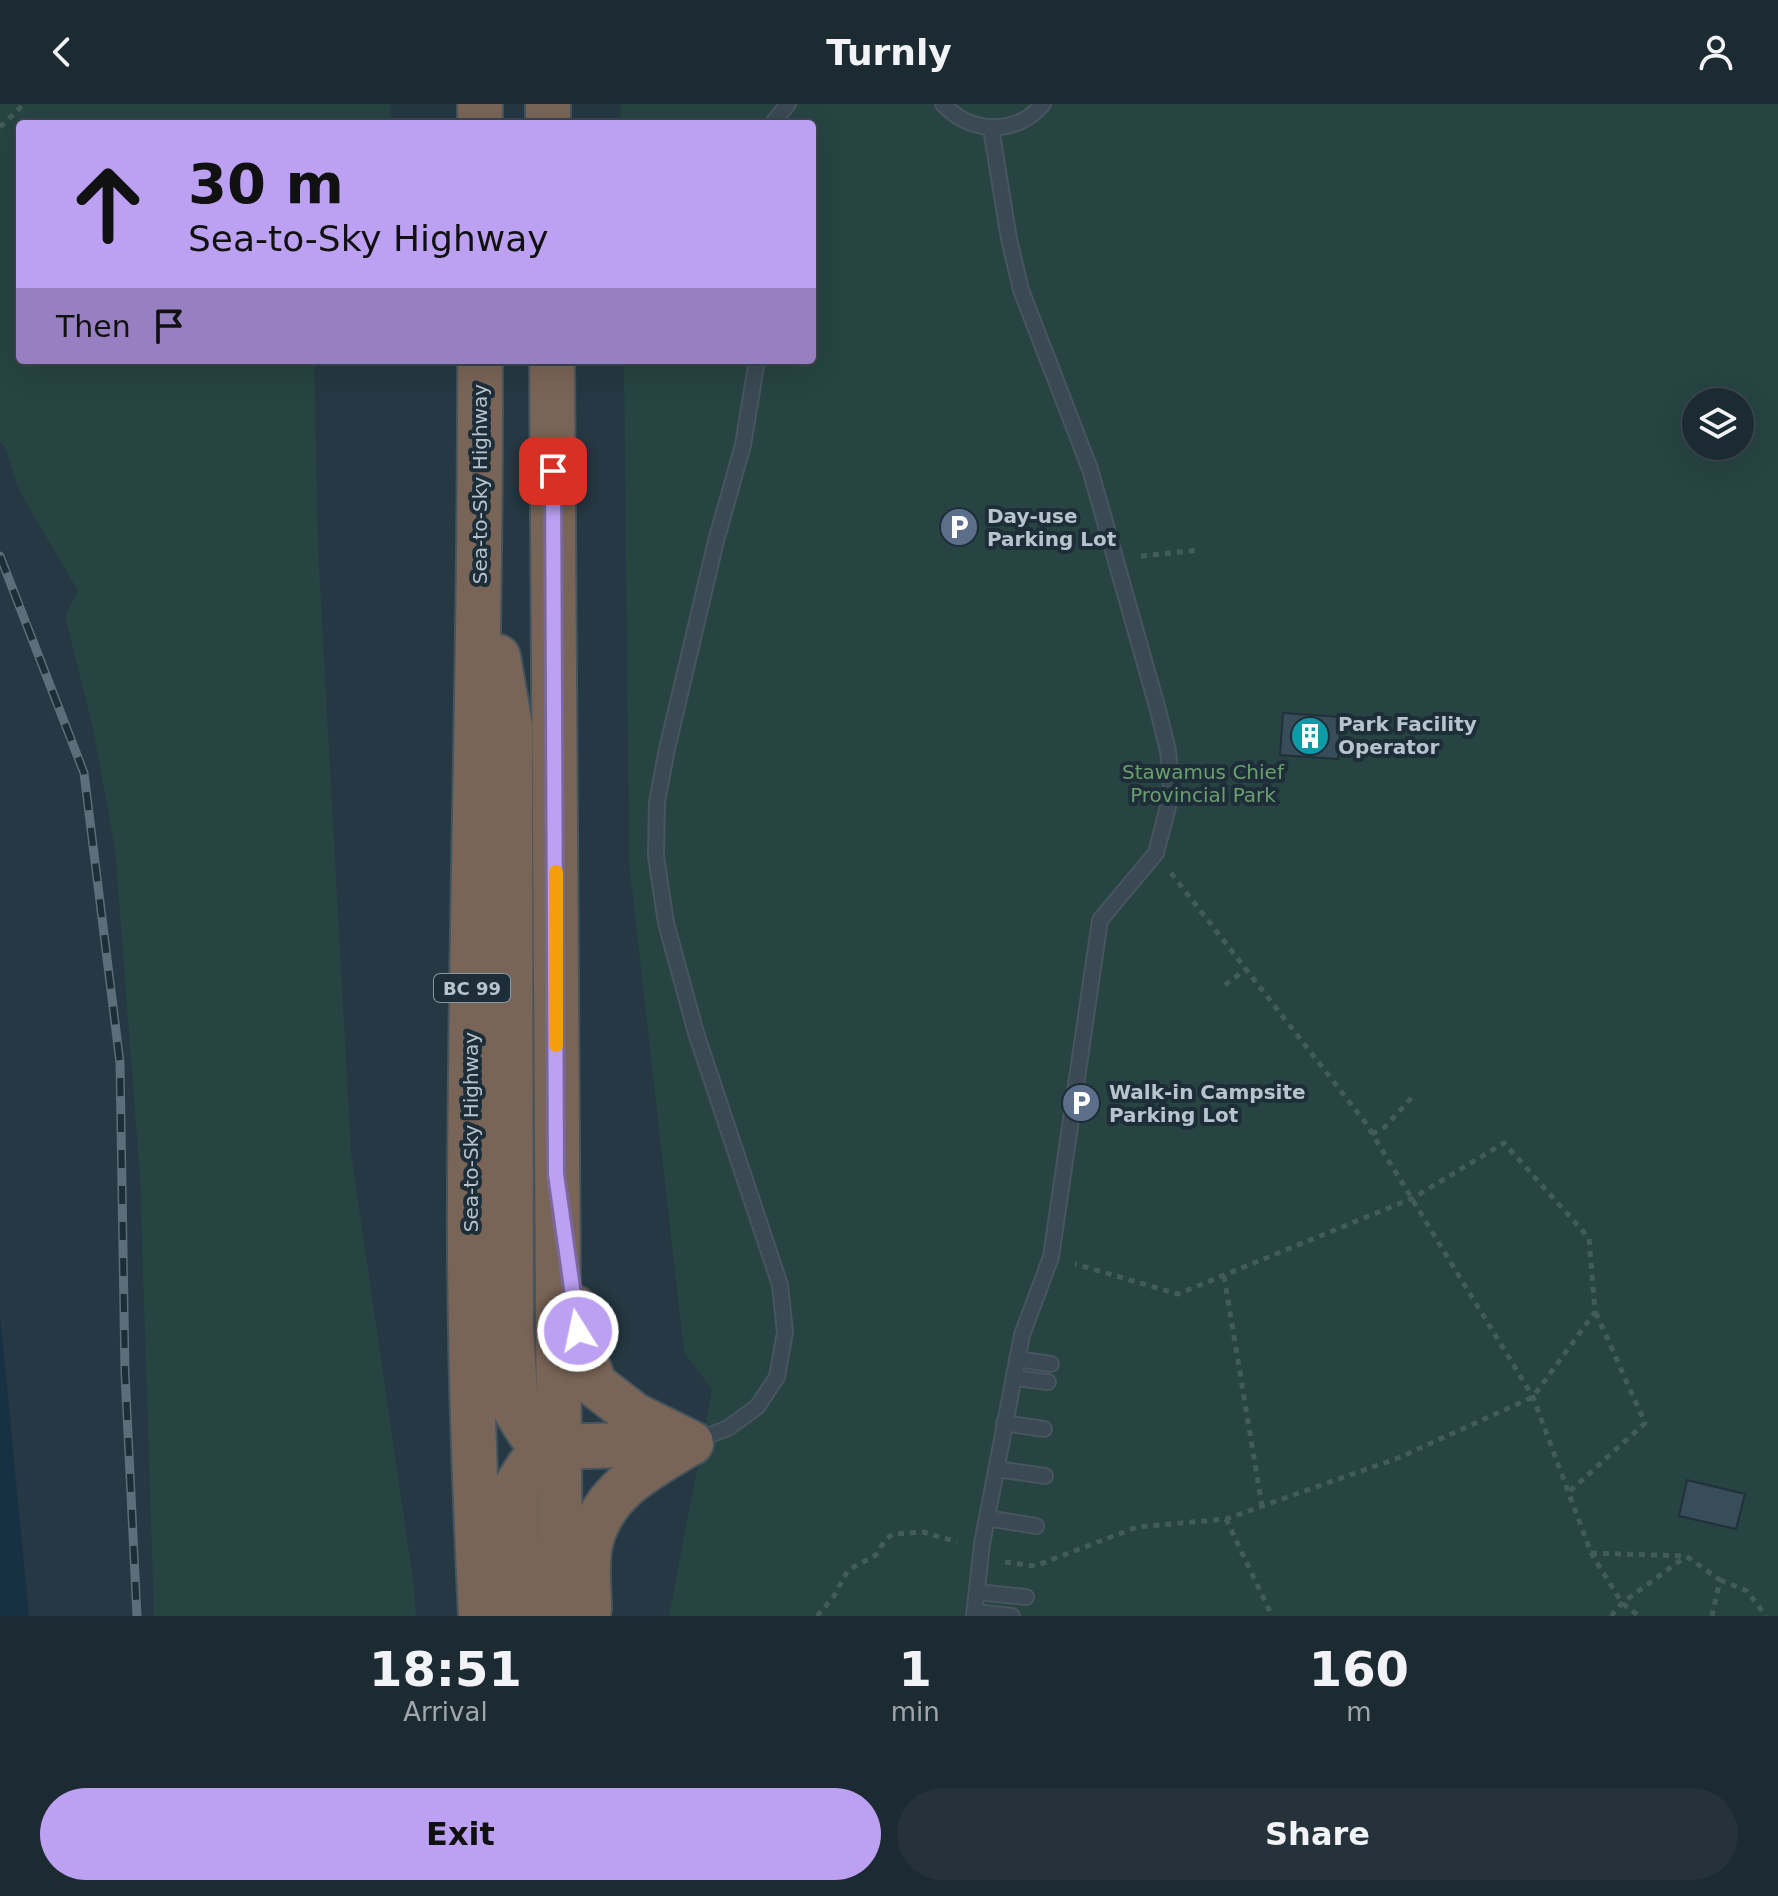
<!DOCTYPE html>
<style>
body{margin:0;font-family:"DejaVu Sans",sans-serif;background:#25323a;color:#f1f3f6;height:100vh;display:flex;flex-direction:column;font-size:30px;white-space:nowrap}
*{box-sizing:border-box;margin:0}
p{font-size:26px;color:#a0a7ac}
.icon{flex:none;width:44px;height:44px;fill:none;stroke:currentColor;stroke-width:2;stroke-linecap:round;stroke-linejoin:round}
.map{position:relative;height:1512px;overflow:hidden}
.sheet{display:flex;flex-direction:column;background:#1c2a32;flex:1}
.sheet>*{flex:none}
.top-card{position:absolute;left:16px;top:16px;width:800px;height:244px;border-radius:8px;box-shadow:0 8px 32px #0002,0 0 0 2px #3a464d;background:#bca0f2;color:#111;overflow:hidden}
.tools{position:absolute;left:1682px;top:284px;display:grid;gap:16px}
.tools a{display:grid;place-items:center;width:72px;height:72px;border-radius:50%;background:#1c2a32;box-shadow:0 8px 32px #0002,0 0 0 2px #3a464d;font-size:40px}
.pin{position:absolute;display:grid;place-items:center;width:68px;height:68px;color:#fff;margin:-34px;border-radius:16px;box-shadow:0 4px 12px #0006}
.me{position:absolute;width:88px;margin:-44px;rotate:350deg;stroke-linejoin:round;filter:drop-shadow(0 0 6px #0008)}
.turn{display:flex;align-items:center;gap:28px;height:168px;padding:0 40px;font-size:36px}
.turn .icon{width:104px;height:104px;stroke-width:2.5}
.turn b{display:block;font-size:56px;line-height:68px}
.then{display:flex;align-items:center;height:76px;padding:0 40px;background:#0003;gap:16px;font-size:30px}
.eta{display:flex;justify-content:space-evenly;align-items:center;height:136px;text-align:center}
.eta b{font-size:48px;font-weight:700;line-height:56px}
.cta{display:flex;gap:16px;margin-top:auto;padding:16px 40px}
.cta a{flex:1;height:92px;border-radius:48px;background:#bca0f2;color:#111;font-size:32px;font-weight:700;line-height:92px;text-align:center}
.cta a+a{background:#25323a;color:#f1f3f6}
header{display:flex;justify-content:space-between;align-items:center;height:104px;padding:0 40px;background:#1c2a32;font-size:36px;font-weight:700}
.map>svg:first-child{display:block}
.green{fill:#274442;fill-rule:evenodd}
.water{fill:#173142}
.building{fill:#374d59;stroke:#21303a;stroke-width:2}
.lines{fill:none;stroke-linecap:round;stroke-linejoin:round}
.lane-casing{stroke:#47555f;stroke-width:18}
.highway-casing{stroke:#45545d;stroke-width:48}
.path{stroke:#415c59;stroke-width:5;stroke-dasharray:6 6;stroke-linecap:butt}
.lane{stroke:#3a4953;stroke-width:14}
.highway{stroke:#796557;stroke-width:44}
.rail-casing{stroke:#5c6e7a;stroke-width:9}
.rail{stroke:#1e2e38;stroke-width:6;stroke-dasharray:18;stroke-linecap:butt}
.route-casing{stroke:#7a689d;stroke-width:20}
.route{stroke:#bca0f2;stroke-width:14}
.slow{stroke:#f59e0b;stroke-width:14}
.labels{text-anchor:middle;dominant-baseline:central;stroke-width:8;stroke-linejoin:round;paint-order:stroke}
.shield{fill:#1e2e38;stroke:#8997a0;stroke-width:2}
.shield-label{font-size:18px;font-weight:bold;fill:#b7c4cd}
.street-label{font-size:20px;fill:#b7c4cd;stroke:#1e2e38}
.poi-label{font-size:20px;font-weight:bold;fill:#b7c4cd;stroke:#1e2e38;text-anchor:start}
.park-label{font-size:20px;fill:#6d9e6f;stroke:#1e2e38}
</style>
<header><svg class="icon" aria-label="back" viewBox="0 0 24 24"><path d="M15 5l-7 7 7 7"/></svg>Turnly<svg class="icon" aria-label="person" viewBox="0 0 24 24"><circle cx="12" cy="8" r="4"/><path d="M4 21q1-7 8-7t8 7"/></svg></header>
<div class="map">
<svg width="1778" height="1512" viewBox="0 0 1778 1512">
<rect width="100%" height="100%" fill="#253843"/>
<g class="green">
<polygon points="0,0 389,0 393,20 20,20 20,256 314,256 318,444 351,1048 414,1483 416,1512 154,1512 140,1073 115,745 93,624 65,512 78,487 19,386 5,343 0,338"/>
<path d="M621 0H1778V1512H669L712 1286 684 1248 629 758 624 256H812V20H621ZM1696 298H1740V342H1696Z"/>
</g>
<polygon class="water" points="0,1211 29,1512 0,1512"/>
<g class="building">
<polygon points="1283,609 1341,613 1338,655 1280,651"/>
<polygon points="1687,1376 1745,1390 1736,1425 1679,1412"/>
</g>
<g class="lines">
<defs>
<g id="lane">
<path d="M943 0C971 30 1016 32 1043 0"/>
<polyline points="772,20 788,0"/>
<polyline points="1017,1255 1051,1260"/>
<polyline points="1014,1274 1048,1278"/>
<polyline points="1004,1319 1044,1325"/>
<polyline points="695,1337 728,1324 757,1303 777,1273 785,1228 780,1181 696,929 666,819 656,752 657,698 667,645 716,437 743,341 757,256"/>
<polyline points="997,1365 1045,1372"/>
<polyline points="987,1414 1036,1422"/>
<polyline points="977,1488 1026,1493"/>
<polyline points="975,1508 1012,1512"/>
<polyline points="974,1512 982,1440 1022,1231 1051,1153 1100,816 1156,749 1170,695 1171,675 1168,647 1158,606 1090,365 1021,186 1009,135 991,24"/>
</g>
<g id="highway">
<polyline points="480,0 480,20"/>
<polyline points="548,0 548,20"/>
<path d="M480 256C481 532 471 807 470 1083 469 1226 474 1369 481 1512"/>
<polyline points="552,256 560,1512"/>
<polyline points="498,553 510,622 511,1222 516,1307 530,1329 558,1343 691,1339"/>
<polyline points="574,1203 582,1244 594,1280 634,1311 685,1336"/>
<path d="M589 1505C589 1484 585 1457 591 1436 604 1387 645 1366 685 1342"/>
<polyline points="517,1512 515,1384 529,1362 558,1343"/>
</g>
</defs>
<use href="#lane" class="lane-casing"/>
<use href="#highway" class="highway-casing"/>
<g class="path">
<polyline points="0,23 24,0"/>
<polyline points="1141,452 1200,446"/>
<polyline points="1171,769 1365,1018 1533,1293 1591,1449 1622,1499 1639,1512"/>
<polyline points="1225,881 1246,865"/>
<polyline points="1372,1030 1385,1023 1414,991"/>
<polyline points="1224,1172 1262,1402"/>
<polyline points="1570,1387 1645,1319 1596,1209"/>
<polyline points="1226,1415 1272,1512"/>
<polyline points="1591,1449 1686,1452 1720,1476 1712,1512"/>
<polyline points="1005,1458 1035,1462 1137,1423 1226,1415 1398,1354 1533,1293 1595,1208 1589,1134 1504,1039 1413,1094 1178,1190 1075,1160"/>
<polyline points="1720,1476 1747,1487 1766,1512"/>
<polyline points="817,1512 834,1492 848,1466 876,1451 885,1436 893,1430 923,1428 957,1438"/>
<polyline points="1611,1512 1622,1499 1685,1453"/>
</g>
<use href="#lane" class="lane"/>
<use href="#highway" class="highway"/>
<defs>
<polyline id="rail" points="0,452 84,669 120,959 125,1269 137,1512"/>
</defs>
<use href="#rail" class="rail-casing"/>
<use href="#rail" class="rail"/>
</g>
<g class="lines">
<defs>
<polyline id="route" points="553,367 556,1070 578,1227"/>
</defs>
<use href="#route" class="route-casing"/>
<use href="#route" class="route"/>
<polyline class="slow" points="556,768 556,941"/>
</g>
<defs>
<symbol id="parking-disc" viewBox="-11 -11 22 22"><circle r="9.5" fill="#5c6f8a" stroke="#1e2e38"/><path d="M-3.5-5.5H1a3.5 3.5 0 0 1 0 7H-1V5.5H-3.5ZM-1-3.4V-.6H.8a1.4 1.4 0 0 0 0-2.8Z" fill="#fff"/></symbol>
<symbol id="building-disc" viewBox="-11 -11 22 22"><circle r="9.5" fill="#0f9aa8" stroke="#1e2e38"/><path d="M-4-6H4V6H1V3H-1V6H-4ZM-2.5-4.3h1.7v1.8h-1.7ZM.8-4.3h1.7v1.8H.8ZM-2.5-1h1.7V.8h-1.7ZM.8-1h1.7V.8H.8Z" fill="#fff"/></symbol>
</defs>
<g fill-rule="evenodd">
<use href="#parking-disc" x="937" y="401" width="44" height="44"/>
<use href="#building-disc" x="1288" y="610" width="44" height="44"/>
<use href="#parking-disc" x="1059" y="977" width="44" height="44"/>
</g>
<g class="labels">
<rect class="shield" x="434" y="870" width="76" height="28" rx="6"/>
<g class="shield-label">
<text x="472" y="884">BC 99</text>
</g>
<g class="street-label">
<text transform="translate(480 380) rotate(-90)">Sea-to-Sky Highway</text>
<text transform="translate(471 1028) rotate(-90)">Sea-to-Sky Highway</text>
</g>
<g class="poi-label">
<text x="987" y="412">Day-use<tspan x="987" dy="23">Parking Lot</tspan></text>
<text x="1338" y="620">Park Facility<tspan x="1338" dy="23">Operator</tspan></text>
<text x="1109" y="988">Walk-in Campsite<tspan x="1109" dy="23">Parking Lot</tspan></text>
</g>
<g class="park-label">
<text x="1203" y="668">Stawamus Chief<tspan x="1203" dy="23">Provincial Park</tspan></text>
</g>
</g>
</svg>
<div class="tools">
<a><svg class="icon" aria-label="layers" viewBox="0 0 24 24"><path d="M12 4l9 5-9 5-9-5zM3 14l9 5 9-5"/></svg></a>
</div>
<div class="pin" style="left:553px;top:367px;background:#d93025"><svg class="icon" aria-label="arrive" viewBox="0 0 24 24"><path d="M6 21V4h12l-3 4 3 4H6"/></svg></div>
<svg class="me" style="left:578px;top:1227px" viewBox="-20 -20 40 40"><circle r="17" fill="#bca0f2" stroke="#fff" stroke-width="3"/><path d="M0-11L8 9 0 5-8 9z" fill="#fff"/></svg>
<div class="top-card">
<div class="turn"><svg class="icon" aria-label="ahead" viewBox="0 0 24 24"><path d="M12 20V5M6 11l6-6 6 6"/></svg><div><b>30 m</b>Sea-to-Sky Highway</div></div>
<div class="then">Then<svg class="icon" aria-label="arrive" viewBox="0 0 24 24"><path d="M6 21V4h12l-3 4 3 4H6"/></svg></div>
</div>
</div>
<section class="sheet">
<div class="eta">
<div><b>18:51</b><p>Arrival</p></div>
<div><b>1</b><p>min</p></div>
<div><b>160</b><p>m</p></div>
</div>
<div class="cta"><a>Exit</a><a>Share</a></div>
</section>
